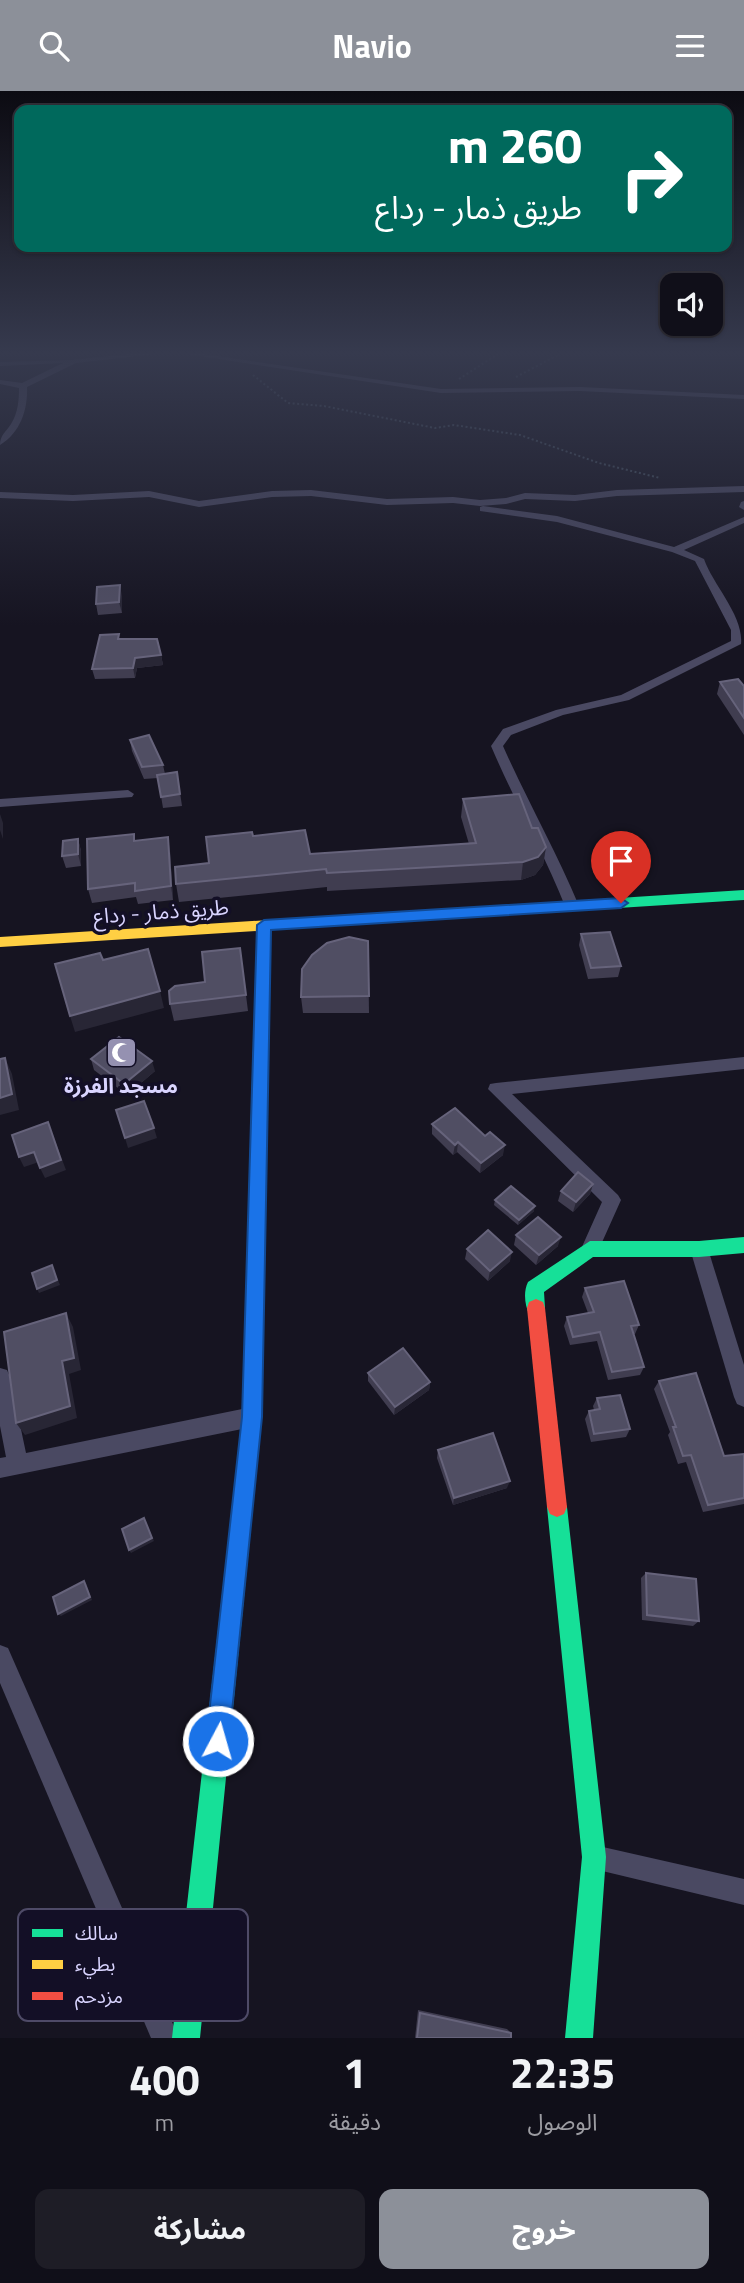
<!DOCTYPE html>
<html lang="ar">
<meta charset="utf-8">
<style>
body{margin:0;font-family:"Titillium Web","Noto Sans Arabic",sans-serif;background:#1e1d26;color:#f1f3f6;direction:rtl;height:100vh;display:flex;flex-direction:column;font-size:26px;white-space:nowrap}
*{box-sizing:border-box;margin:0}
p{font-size:23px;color:#9c9ca2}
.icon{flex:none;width:38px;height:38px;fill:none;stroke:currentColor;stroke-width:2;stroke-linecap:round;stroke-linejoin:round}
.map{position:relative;height:1947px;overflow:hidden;direction:ltr}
.details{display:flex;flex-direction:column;background:#100f19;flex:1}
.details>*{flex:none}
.guide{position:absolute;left:14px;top:14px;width:718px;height:147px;border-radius:14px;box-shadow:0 2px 5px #0004,0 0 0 2px #302f38;direction:rtl;background:#00695c;color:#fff;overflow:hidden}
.controls{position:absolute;left:660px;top:182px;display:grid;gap:14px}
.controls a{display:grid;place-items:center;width:63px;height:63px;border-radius:14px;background:#100f19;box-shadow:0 2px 5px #0004,0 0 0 2px #302f38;font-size:35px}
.pin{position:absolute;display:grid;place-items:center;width:60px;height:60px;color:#fff;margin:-72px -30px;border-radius:50% 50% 50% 0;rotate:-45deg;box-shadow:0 0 7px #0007}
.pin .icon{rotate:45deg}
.me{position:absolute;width:77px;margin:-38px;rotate:6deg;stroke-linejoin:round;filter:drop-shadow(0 0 5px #0008)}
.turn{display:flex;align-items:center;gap:24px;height:147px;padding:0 35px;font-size:32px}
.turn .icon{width:91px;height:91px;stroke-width:2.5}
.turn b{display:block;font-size:49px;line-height:60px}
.eta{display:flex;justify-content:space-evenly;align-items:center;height:119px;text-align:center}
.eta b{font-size:42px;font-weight:700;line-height:49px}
.primary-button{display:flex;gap:14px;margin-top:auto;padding:14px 35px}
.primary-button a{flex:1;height:80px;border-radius:14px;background:#8c9099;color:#fff;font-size:28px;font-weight:700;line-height:80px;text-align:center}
.primary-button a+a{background:#1e1d26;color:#f1f3f6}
header{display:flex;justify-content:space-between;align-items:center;height:91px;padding:0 35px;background:#8c9099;color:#fff;font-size:32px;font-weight:700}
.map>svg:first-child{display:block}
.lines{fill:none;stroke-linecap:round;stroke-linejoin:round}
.path{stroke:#44505f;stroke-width:2;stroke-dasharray:2 2.5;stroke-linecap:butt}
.street{fill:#4a4962;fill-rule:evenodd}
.fast{fill:#16e098;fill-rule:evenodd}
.slow{fill:#ffcf43;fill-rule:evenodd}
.jam{fill:#f24e42;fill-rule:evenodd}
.wall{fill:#403d50}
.shaded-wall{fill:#282635}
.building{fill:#504e63;stroke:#66637b;stroke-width:2}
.route{fill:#1a73e8;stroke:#114b97;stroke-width:2}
.labels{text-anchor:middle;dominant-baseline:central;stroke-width:7;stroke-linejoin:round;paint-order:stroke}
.street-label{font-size:21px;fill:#d9d4ff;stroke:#130f26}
.poi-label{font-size:21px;font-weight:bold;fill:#d9d4ff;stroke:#130f26}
.key{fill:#130f26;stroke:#4e4a67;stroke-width:2}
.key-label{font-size:19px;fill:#d9d4ff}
</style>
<header><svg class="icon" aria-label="menu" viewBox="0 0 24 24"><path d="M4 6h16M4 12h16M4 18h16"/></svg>Navio<svg class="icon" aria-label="search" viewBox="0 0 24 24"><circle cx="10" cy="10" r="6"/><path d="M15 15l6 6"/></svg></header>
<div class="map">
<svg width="744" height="1947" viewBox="0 0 744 1947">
<rect width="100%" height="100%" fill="#161421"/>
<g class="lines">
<g class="path">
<polyline points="253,284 288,312 324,315 435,337 454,334 520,344 599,372 660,387"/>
<polyline points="516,286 560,263"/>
<polyline points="459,288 498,263"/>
</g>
<g class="street">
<path d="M128 263H155L76 272 27 296C28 319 20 342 0 354 0 344 6 341 11 333 18 322 19 309 19 297L0 293V289L22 292 63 272 0 275V271L71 269Z"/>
<polygon points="186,263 204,263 441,298 580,296 744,304 744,308 580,300 441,302"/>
<polygon points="744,395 744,401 617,405 575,410 525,408 506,413 480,415 453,412 387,414 311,405 272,406 199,416 149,406 73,410 0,407 0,401 73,404 149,400 199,410 272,400 311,399 387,408 453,406 480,409 506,407 525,402 575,404 617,399"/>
<polygon points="744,410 744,419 739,416 741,411"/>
<path d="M483 415 557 425 674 456 744 426V432L684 459 704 468C713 494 744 525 741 553L629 609 563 624 511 644 503 655C527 709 556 760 579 815L572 820 565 815C543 760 514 709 491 655L503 638 556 619 621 604 731 550V539L695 470 672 461 557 431 480 420V416Z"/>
<polygon points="128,699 134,703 132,706 0,716 0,708"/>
<polygon points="744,966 744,978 512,1003 618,1104 621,1109 599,1158 596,1164 590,1166 584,1164 581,1158 602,1111 488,998 490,993 496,992"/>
<polygon points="699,1150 705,1152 708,1158 744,1274 744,1316 737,1313 734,1306 690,1158 693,1152"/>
<polygon points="0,1277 7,1279 10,1286 26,1362 252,1316 259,1319 262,1326 259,1333 252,1336 0,1387 0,1367 6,1366 0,1335"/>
<polygon points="0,1554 8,1557 179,1947 151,1947 0,1592"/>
<polygon points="594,1754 744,1788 744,1814 594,1778 585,1775 582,1766 585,1757"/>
</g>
<g class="fast">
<polygon points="744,799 744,809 460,827 453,822 460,817"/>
<polygon points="260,982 266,984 268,988 262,1326 200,1947 172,1947 242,1326 252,988 254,984"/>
<path d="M744 1146V1162L699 1166H593L544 1201 545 1217 543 1223 536 1226 529 1223C525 1214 523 1201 528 1191L590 1150H699Z"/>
<polygon points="557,1406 564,1409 567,1416 606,1766 593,1947 565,1947 582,1766 547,1416 550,1409"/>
</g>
<polygon class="slow" points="460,817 467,822 460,827 271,839 268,988 266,992 254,992 252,988 257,840 0,856 0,846"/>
<polygon class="jam" points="536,1208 543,1211 545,1217 567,1416 564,1423 557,1426 550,1423 547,1416 527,1217 529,1211"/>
</g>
<g class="wall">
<polygon points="122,505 122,522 98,524 96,513"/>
<polygon points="120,548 161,564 163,574 137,577 135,587 95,588 92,578"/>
<polygon points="720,591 744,595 744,644 717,603"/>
<polygon points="130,649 163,674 165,683 177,681 182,715 163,717 158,687 144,688 132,660"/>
<polygon points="463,708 532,737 546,756 543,774 535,784 521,789 327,800 327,796 179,811 176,793 253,745 310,763 469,753 461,726"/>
<polygon points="78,748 81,760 81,775 66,777 62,765"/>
<polygon points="135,750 170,760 173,809 138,813 136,806 92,812 88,798"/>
<polygon points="581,843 621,875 618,886 588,888 579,854"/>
<polygon points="368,850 369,922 303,922 301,906"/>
<polygon points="240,857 248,920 174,930 170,913 205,891"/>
<polygon points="91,968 155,980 127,1004 94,979"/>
<polygon points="432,1033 503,1064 480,1082 457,1061 453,1064 432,1043"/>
<polygon points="593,1093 590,1103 573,1121 558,1110 561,1100"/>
<polygon points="495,1109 534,1120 518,1134 494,1114"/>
<polygon points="516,1144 558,1155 536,1174 514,1154"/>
<polygon points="467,1158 510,1170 488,1190 465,1168"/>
<polygon points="585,1197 639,1234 635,1243 634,1243 644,1276 640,1284 608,1289 597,1250 570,1254 564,1235 567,1226 588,1222 582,1206"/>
<polygon points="368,1282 430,1291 429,1299 394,1324 368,1290"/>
<polygon points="659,1290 724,1365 744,1363 744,1413 703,1421 686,1371 678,1373 668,1344 670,1341 654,1298"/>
<polygon points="597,1307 630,1338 626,1346 591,1351 585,1328 589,1320 594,1319 593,1315"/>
<polygon points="438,1359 507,1397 453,1414 437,1367"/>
<polygon points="646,1482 699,1530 693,1535 642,1529 641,1487"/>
<polygon points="418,1919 507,1938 511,1942 511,1947 415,1947"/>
</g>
<g class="shaded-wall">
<polygon points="120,494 122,505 122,522 119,511"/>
<polygon points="161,564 163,574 137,577 135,587 133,577 135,567"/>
<polygon points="0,723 3,732 3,748 0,739"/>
<polygon points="168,746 170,760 173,809 171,795"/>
<polygon points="78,748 81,760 81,775 78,763"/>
<polygon points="546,756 543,774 535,784 521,789 523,771"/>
<polygon points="160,900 164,917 75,941 70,925"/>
<polygon points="5,967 12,983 19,1019 0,1024 0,1007"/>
<polygon points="152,970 155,980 127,1004 124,993"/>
<polygon points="48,1031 66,1079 45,1087 40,1077"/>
<polygon points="154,1037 157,1047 128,1057 125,1047"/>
<polygon points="458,1051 457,1061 453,1064 455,1054"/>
<polygon points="505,1054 503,1064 480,1082 481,1072"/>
<polygon points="34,1061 39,1071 24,1076 19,1066"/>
<polygon points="593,1093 590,1103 573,1121 576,1111"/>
<polygon points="535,1115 534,1120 518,1134 519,1129"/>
<polygon points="561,1146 558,1155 536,1174 539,1164"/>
<polygon points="512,1161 510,1170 488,1190 490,1180"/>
<polygon points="52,1174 60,1194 39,1202 37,1198"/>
<polygon points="66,1222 73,1236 81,1279 69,1283 77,1327 25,1344 16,1332 62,1270"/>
<polygon points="430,1291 429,1299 394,1324 395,1316"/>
<polygon points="510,1390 507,1397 453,1414 454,1407"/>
<polygon points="144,1427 154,1450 131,1462 129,1459"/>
<polygon points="84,1490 86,1492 92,1509 61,1525 58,1523"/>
</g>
<g class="building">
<polygon points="120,494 119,511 96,513 97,496"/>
<polygon points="119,543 118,548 157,548 161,564 135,567 133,577 92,578 100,544"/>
<polygon points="738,588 744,595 744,627 720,591"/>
<polygon points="149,644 163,674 142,676 130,649"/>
<polygon points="177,681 180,703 161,706 157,684"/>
<polygon points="519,703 532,737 538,737 546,756 538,766 523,771 327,782 326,778 176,793 175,776 209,772 206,746 252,741 253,745 305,739 310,763 476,752 463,708"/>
<polygon points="134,743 134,750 168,746 171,795 135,800 135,792 88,798 87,748"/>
<polygon points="78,748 78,763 62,765 63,750"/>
<polygon points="610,841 621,875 591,877 581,843"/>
<polygon points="349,846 368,850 369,905 301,906 302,878 312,864 327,852"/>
<polygon points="240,857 246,904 170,913 169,900 175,895 205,891 202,861"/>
<polygon points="148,858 160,900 70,925 55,873 100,862 103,869"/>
<polygon points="119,946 152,970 124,993 91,968"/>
<polygon points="5,967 12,1003 0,1007 0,968"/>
<polygon points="144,1010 154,1037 125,1047 116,1019"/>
<polygon points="455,1017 485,1045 490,1041 505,1054 481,1072 458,1051 455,1054 432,1033"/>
<polygon points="48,1031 61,1069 40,1077 34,1061 19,1066 12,1044"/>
<polygon points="578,1081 593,1093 576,1111 561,1100"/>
<polygon points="511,1095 535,1115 519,1129 495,1109"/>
<polygon points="538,1126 561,1146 539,1164 516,1144"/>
<polygon points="488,1139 512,1161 490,1180 467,1158"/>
<polygon points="52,1174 57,1189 37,1198 32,1182"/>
<polygon points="624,1190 639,1234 631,1235 644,1276 612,1281 600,1241 573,1246 567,1226 594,1221 585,1197"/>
<polygon points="66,1222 74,1267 62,1270 70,1315 16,1332 4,1241"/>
<polygon points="403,1257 430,1291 395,1316 368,1282"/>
<polygon points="696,1282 724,1365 744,1363 744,1407 708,1414 691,1364 683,1365 673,1336 676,1336 659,1290"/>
<polygon points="620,1304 630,1338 594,1343 589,1320 600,1318 597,1307"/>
<polygon points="493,1342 510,1390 454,1407 438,1359"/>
<polygon points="144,1427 152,1447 129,1459 122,1438"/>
<polygon points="646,1482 696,1488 699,1530 647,1524"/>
<polygon points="84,1490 90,1506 58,1523 53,1506"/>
<polygon points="420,1922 511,1942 511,1947 417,1947"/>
</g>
<linearGradient id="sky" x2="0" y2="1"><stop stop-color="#0c0b12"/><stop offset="0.49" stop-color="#363a4e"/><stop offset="1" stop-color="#363a4e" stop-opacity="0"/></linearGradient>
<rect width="744" height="535" fill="url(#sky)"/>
<polygon class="route" points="621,807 628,812 621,817 271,839 262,1326 229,1650 226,1659 218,1662 209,1659 206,1650 242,1326 257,834 264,829"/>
<defs>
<symbol id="mosque-square" viewBox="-11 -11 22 22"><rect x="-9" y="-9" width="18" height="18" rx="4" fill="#9591b1" stroke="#130f26"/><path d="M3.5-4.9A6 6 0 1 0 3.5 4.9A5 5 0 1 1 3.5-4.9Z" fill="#fff"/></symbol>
</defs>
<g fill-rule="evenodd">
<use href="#mosque-square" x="104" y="944" width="35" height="35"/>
</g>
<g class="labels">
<g class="street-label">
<text transform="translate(161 820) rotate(-4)">طريق ذمار - رداع</text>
</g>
<g class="poi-label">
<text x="121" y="994">مسجد الفرزة</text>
</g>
</g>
<rect x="18" y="1818" width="230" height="112" rx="10" class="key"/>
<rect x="32" y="1838" width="31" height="8" fill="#16e098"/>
<rect x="32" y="1869" width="31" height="9" fill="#ffcf43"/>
<rect x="32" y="1901" width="31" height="8" fill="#f24e42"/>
<g class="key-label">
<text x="75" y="1849">سالك</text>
<text x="75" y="1880">بطيء</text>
<text x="75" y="1912">مزدحم</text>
</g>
</svg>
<div class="controls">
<a><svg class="icon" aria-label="sound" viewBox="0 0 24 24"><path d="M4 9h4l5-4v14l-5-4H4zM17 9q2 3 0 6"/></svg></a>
</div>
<div class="pin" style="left:621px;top:812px;background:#d93025"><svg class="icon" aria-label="arrive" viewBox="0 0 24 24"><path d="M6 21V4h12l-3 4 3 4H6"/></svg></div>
<svg class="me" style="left:218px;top:1650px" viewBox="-20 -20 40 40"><circle r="17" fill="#1a73e8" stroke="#fff" stroke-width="3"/><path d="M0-11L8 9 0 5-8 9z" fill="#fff"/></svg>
<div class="guide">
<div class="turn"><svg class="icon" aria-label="right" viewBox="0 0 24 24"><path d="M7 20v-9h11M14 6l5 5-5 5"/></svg><div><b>260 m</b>طريق ذمار - رداع</div></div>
</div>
</div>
<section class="details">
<div class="eta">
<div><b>22:35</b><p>الوصول</p></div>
<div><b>1</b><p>دقيقة</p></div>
<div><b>400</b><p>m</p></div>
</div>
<div class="primary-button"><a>خروج</a><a>مشاركة</a></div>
</section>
